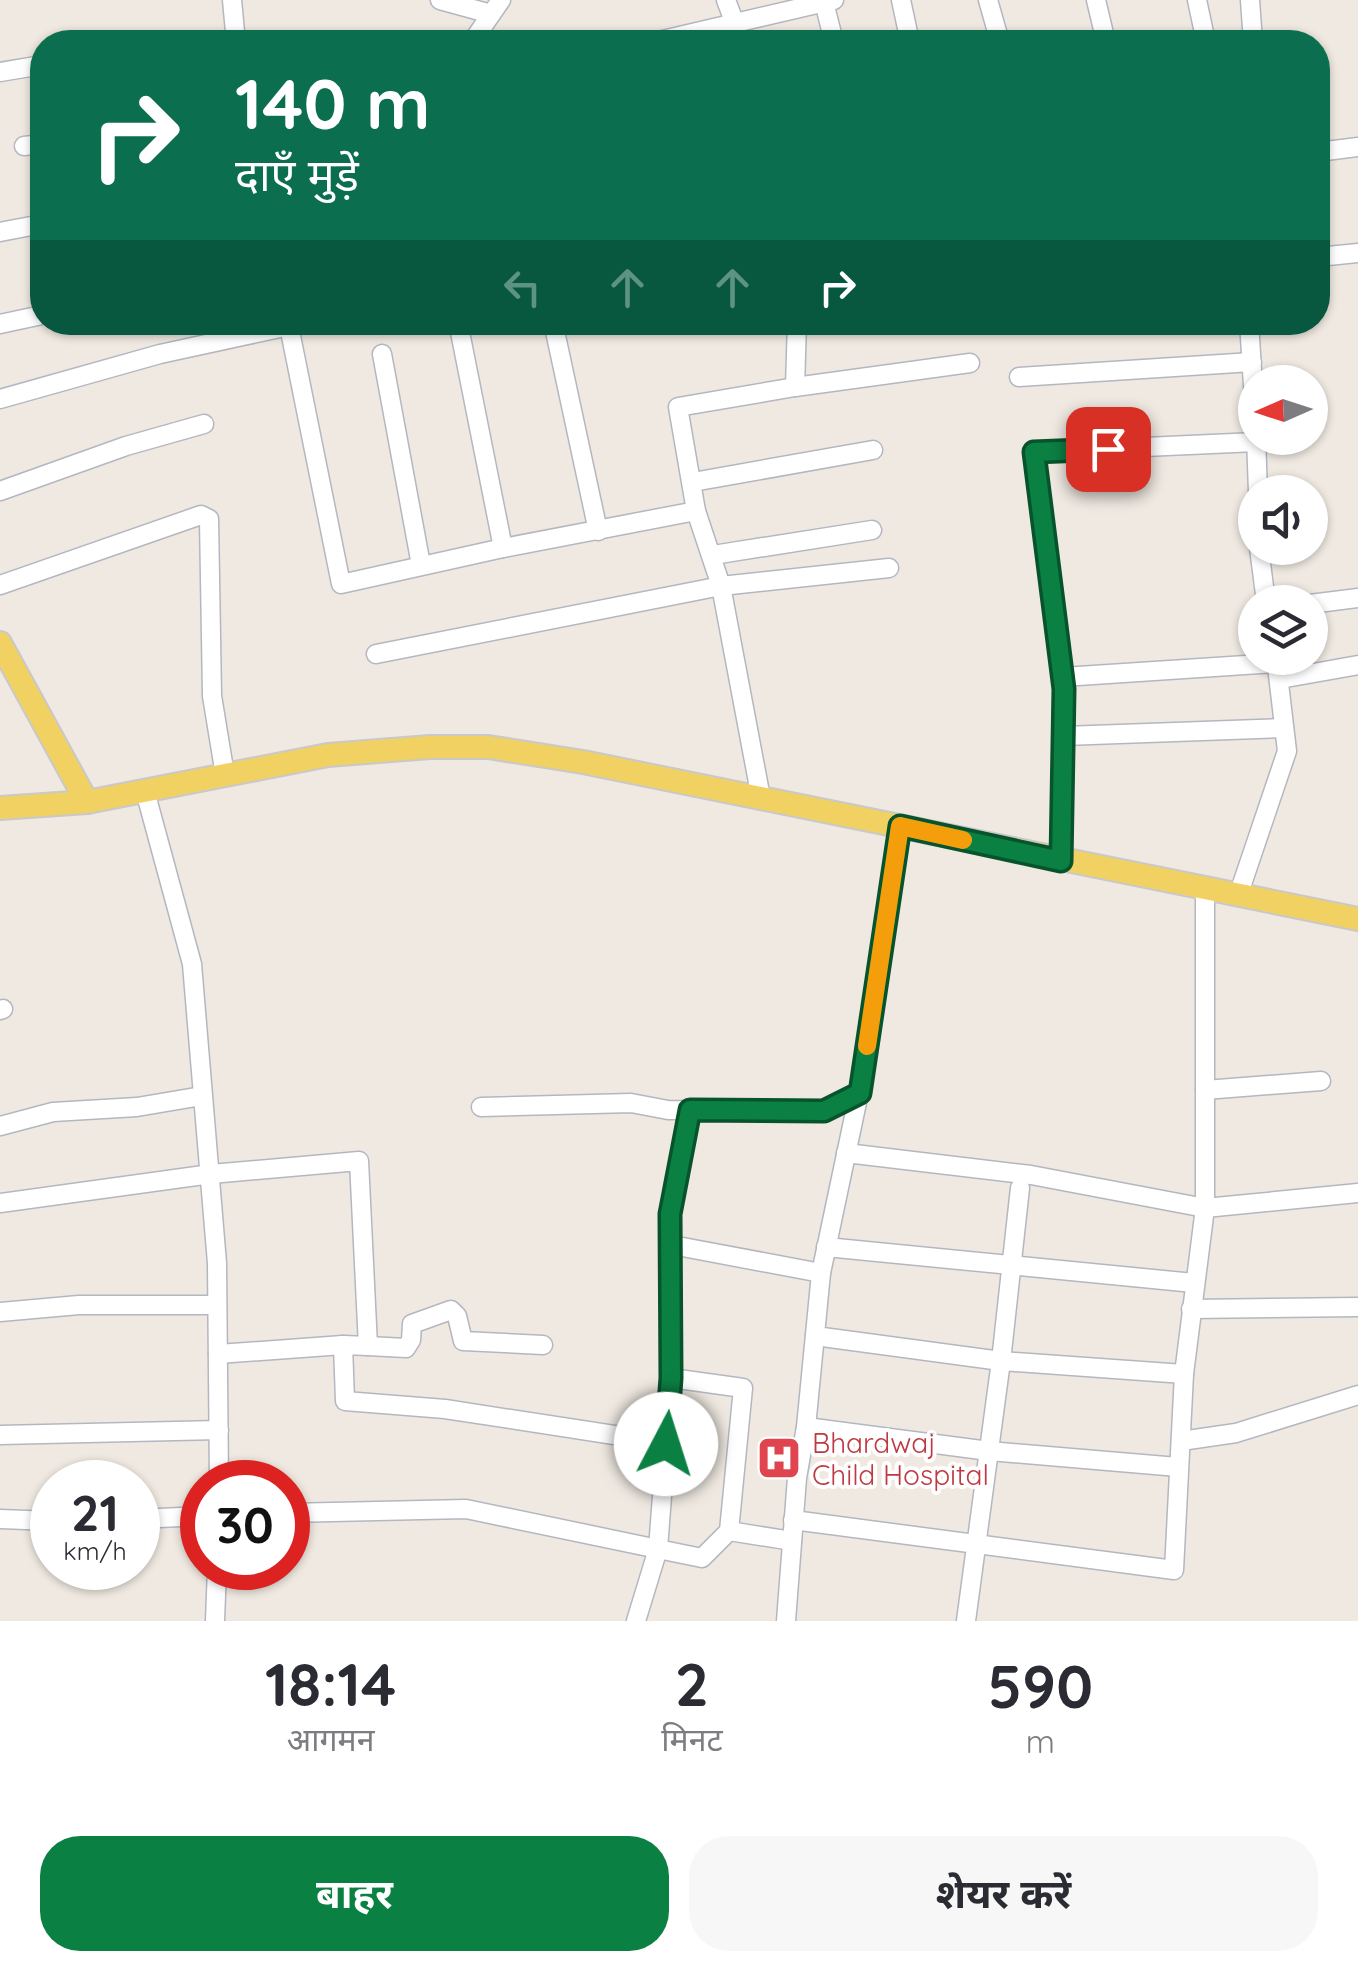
<!DOCTYPE html>
<html lang="hi">
<meta charset="utf-8">
<style>
body{margin:0;font-family:Quicksand,"Noto Sans Devanagari",sans-serif;background:#f7f7f7;color:#2b2b33;height:100vh;display:flex;flex-direction:column;font-size:38px;white-space:nowrap}
*{box-sizing:border-box;margin:0}
p{font-size:32px;color:#7c7c81}
.icon{flex:none;width:55px;height:55px;fill:none;stroke:currentColor;stroke-width:2;stroke-linecap:round;stroke-linejoin:round}
.map{position:relative;height:1621px;overflow:hidden}
.sheet{display:flex;flex-direction:column;background:#fff;flex:1}
.sheet>*{flex:none}
.hud{position:absolute;left:30px;top:30px;width:1300px;height:305px;border-radius:40px;box-shadow:0 2px 8px #0004;background:#0b6e4f;color:#fff;overflow:hidden}
.needle{width:65px;rotate:267deg}
.controls{position:absolute;left:1238px;top:365px;display:grid;gap:20px}
.controls a{display:grid;place-items:center;width:90px;height:90px;border-radius:50%;background:#fff;box-shadow:0 2px 8px #0004;font-size:50px}
.speed{position:absolute;left:30px;top:1460px;display:flex;gap:20px;font-size:50px;font-weight:700;text-align:center}
.speed>*{display:grid;place-content:center;width:130px;height:130px;border-radius:50%;background:#fff;box-shadow:0 2px 8px #0004;line-height:1}
.speed small{font-size:25px;font-weight:400}
.speed .limit{border:15px solid #d22;background:#fff;color:#111}
.pin{position:absolute;display:grid;place-items:center;width:85px;height:85px;color:#fff;margin:-42px;border-radius:20px;box-shadow:0 5px 15px #0006}
.me{position:absolute;width:110px;margin:-55px;rotate:5deg;stroke-linejoin:round;filter:drop-shadow(0 0 8px #0008)}
.turn{display:flex;align-items:center;gap:35px;height:210px;padding:0 40px;font-size:45px}
.turn .icon{width:130px;height:130px;stroke-width:2.5}
.turn b{display:block;font-size:70px;line-height:85px}
.lanes{display:flex;align-items:center;height:95px;padding:0 40px;background:#0003;justify-content:center;gap:50px;direction:ltr}
.lanes .off{opacity:.35}
.eta{display:flex;justify-content:space-evenly;align-items:center;height:170px;text-align:center}
.eta b{font-size:60px;font-weight:700;line-height:70px}
.action{display:flex;gap:20px;margin-top:auto;padding:20px 40px}
.action a{flex:1;height:115px;border-radius:40px;background:#0b8043;color:#fff;font-size:40px;font-weight:700;line-height:115px;text-align:center}
.action a+a{background:#f7f7f7;color:#2b2b33}
.map>svg:first-child{display:block}
.lines{fill:none;stroke-linecap:round;stroke-linejoin:round}
.minor-casing{stroke:#b4b7c1;stroke-width:21}
.major-casing{stroke:#c9c9c9;stroke-width:26}
.minor{stroke:#fff;stroke-width:18}
.major{stroke:#f2d163;stroke-width:22}
.route-casing{stroke:#07532c;stroke-width:25}
.route{stroke:#0b8043;stroke-width:18}
.slow{stroke:#f59e0b;stroke-width:18}
.labels{text-anchor:middle;dominant-baseline:central;stroke-width:8;stroke-linejoin:round;paint-order:stroke}
.health-label{font-size:28px;fill:#be3a42;stroke:#fff;text-anchor:start}
</style>
<div class="map">
<svg width="1358" height="1621" viewBox="0 0 1358 1621">
<rect width="100%" height="100%" fill="#efe9e1"/>
<g class="lines">
<defs>
<g id="minor">
<polyline points="232,0 236,42"/>
<polyline points="440,0 491,14"/>
<polyline points="726,0 735,24"/>
<polyline points="901,0 910,42"/>
<polyline points="988,0 1000,42"/>
<polyline points="1096,0 1106,42"/>
<polyline points="1197,0 1206,42"/>
<polyline points="1250,0 1253,42"/>
<polyline points="824,2 834,42"/>
<polyline points="472,42 501,0"/>
<polyline points="654,42 834,0"/>
<polyline points="0,72 42,65"/>
<polyline points="24,146 42,144"/>
<polyline points="1318,152 1358,147"/>
<polyline points="0,232 42,224"/>
<polyline points="1318,257 1358,253"/>
<polyline points="458,322 503,548"/>
<polyline points="553,322 598,531"/>
<polyline points="1249,322 1255,418"/>
<polyline points="0,324 42,315"/>
<polyline points="706,324 715,322"/>
<polyline points="289,326 341,584 503,548 696,511 721,586 761,798"/>
<polyline points="382,354 421,565"/>
<polyline points="1019,377 1252,362"/>
<polyline points="795,387 970,363"/>
<polyline points="0,399 160,354 289,326 291,322"/>
<polyline points="1256,438 1258,492"/>
<polyline points="693,482 873,450"/>
<polyline points="0,491 126,446 204,424"/>
<polyline points="696,511 678,407 795,387 797,322"/>
<polyline points="1259,548 1266,602"/>
<polyline points="713,555 872,530"/>
<polyline points="0,585 201,515 209,519 212,696 225,775"/>
<polyline points="1310,604 1358,598"/>
<polyline points="376,654 721,586 889,568"/>
<polyline points="1063,677 1277,663"/>
<polyline points="1280,679 1358,665"/>
<polyline points="1064,736 1284,728"/>
<polyline points="145,791 192,964 217,1263 219,1482"/>
<polyline points="1061,861 1064,689 1034,452 1256,442"/>
<polyline points="1238,896 1287,751 1276,658"/>
<polyline points="0,1010 3,1009"/>
<polyline points="1205,1090 1321,1081"/>
<polyline points="481,1107 631,1103 668,1110 825,1111 859,1093"/>
<polyline points="0,1126 53,1112 137,1107 202,1096"/>
<polyline points="846,1153 1031,1175 1205,1208 1358,1193"/>
<polyline points="0,1203 211,1174 359,1161 368,1346 343,1345 345,1401 445,1409 666,1443 658,1549 702,1558 729,1531 743,1388 671,1378"/>
<polyline points="672,1245 821,1273"/>
<polyline points="826,1247 1194,1283"/>
<polyline points="1191,1309 1358,1307"/>
<polyline points="0,1312 79,1305 216,1305"/>
<polyline points="815,1336 1001,1361 1184,1374"/>
<polyline points="368,1346 406,1348 411,1340 412,1324 451,1310 457,1316 463,1341 543,1345"/>
<polyline points="218,1354 343,1345"/>
<polyline points="806,1427 989,1451 1178,1467"/>
<polyline points="0,1435 219,1430"/>
<polyline points="1181,1441 1236,1433 1358,1395"/>
<polyline points="666,1443 671,1378 670,1214 689,1110"/>
<polyline points="288,1513 466,1509 658,1549 636,1621"/>
<polyline points="0,1519 52,1521"/>
<polyline points="138,1519 202,1516"/>
<polyline points="793,1520 1174,1570 1184,1374 1205,1208 1205,889"/>
<polyline points="729,1531 792,1541"/>
<polyline points="215,1621 217,1568"/>
<polyline points="786,1621 797,1478 806,1427 821,1273 859,1093 900,826"/>
<polyline points="966,1621 1001,1361 1020,1188"/>
</g>
<g id="major">
<polyline points="0,643 87,802"/>
<polyline points="0,808 87,802 328,755 430,747 488,747 583,762 1358,919"/>
</g>
</defs>
<use href="#minor" class="minor-casing"/>
<use href="#major" class="major-casing"/>
<use href="#minor" class="minor"/>
<use href="#major" class="major"/>
</g>
<g class="lines">
<defs>
<polyline id="route" points="666,1444 671,1378 670,1214 690,1110 824,1111 860,1093 900,826 1061,861 1064,689 1034,452 1108,449"/>
</defs>
<use href="#route" class="route-casing"/>
<use href="#route" class="route"/>
<polyline class="slow" points="867,1046 900,826 963,840"/>
</g>
<defs>
<symbol id="hospital-square" viewBox="-11 -11 22 22"><rect x="-9" y="-9" width="18" height="18" rx="4" fill="#e0444e" stroke="#fff"/><path d="M-5-5h3v3.5h4V-5h3V5h-3V1.5h-4V5h-3Z" fill="#fff"/></symbol>
</defs>
<g fill-rule="evenodd">
<use href="#hospital-square" x="754" y="1433" width="50" height="50"/>
</g>
<g class="labels">
<g class="health-label">
<text x="812" y="1442">Bhardwaj<tspan x="812" dy="32">Child Hospital</tspan></text>
</g>
</g>
</svg>
<div class="controls">
<a><svg class="needle" viewBox="-14 -14 28 28"><path d="M0-13l5 13h-10z" fill="#e53935"/><path d="M0 13l5-13h-10z" fill="#7c7c81"/></svg></a>
<a><svg class="icon" aria-label="sound" viewBox="0 0 24 24"><path d="M4 9h4l5-4v14l-5-4H4zM17 9q2 3 0 6"/></svg></a>
<a><svg class="icon" aria-label="layers" viewBox="0 0 24 24"><path d="M12 4l9 5-9 5-9-5zM3 14l9 5 9-5"/></svg></a>
</div>
<div class="speed"><div>21<small>km/h</small></div><div class="limit">30</div></div>
<div class="pin" style="left:1108px;top:449px;background:#d93025"><svg class="icon" aria-label="arrive" viewBox="0 0 24 24"><path d="M6 21V4h12l-3 4 3 4H6"/></svg></div>
<svg class="me" style="left:666px;top:1444px" viewBox="-20 -20 40 40"><circle r="19" fill="#fff"/><path d="M0-13L10 11 0 6-10 11z" fill="#0b8043"/></svg>
<div class="hud">
<div class="turn"><svg class="icon" aria-label="right" viewBox="0 0 24 24"><path d="M7 20v-9h11M14 6l5 5-5 5"/></svg><div><b>140 m</b>दाएँ मुड़ें</div></div>
<div class="lanes"><svg class="icon off" aria-label="left" viewBox="0 0 24 24"><path d="M17 20v-9H6M10 6l-5 5 5 5"/></svg><svg class="icon off" aria-label="ahead" viewBox="0 0 24 24"><path d="M12 20V5M6 11l6-6 6 6"/></svg><svg class="icon off" aria-label="ahead" viewBox="0 0 24 24"><path d="M12 20V5M6 11l6-6 6 6"/></svg><svg class="icon" aria-label="right" viewBox="0 0 24 24"><path d="M7 20v-9h11M14 6l5 5-5 5"/></svg></div>
</div>
</div>
<section class="sheet">
<div class="eta">
<div><b>18:14</b><p>आगमन</p></div>
<div><b>2</b><p>मिनट</p></div>
<div><b>590</b><p>m</p></div>
</div>
<div class="action"><a>बाहर</a><a>शेयर करें</a></div>
</section>
